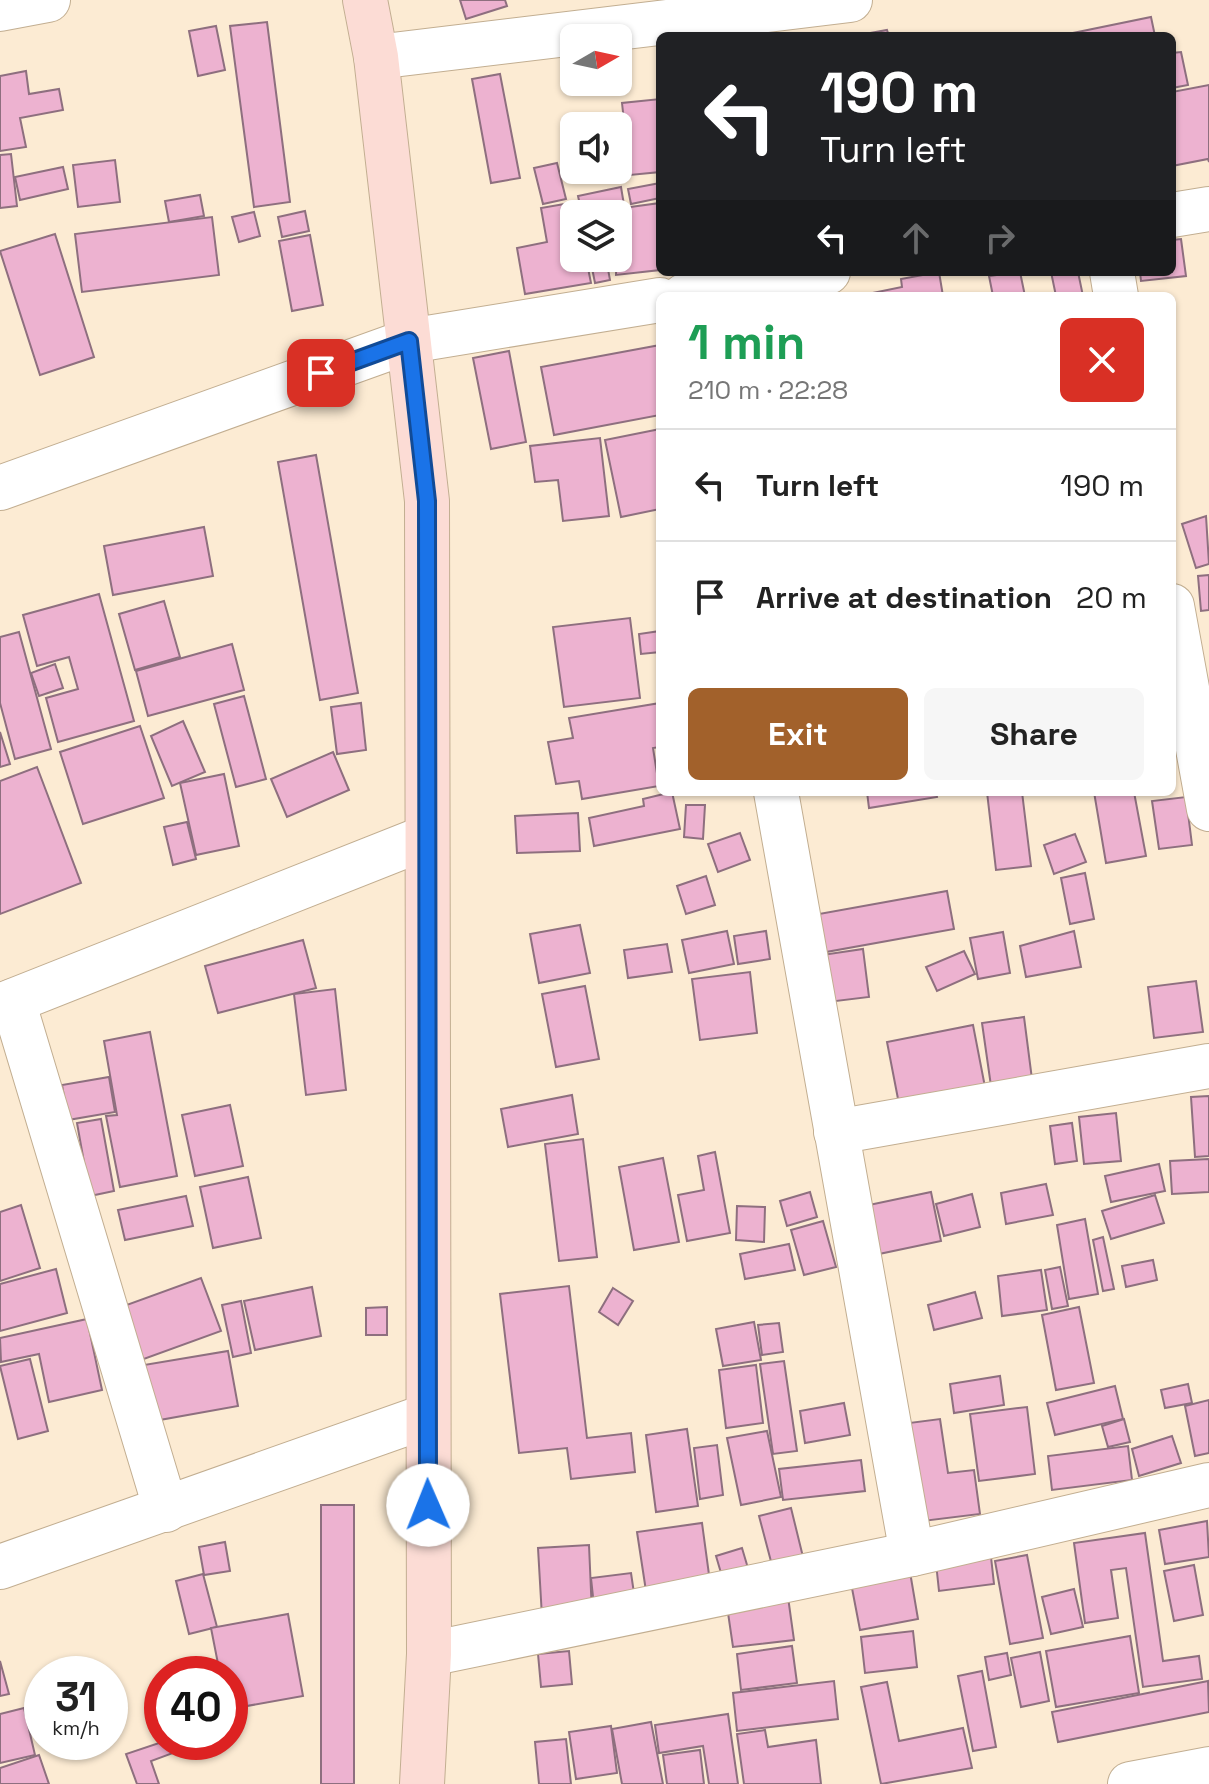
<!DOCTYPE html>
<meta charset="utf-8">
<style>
body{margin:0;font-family:"Space Grotesk",sans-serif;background:#f6f6f6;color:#222;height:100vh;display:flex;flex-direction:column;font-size:30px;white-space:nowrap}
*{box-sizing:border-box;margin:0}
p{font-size:26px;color:#767676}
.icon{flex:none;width:44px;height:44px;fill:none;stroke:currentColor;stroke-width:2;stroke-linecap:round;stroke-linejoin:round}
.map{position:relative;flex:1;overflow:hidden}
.side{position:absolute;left:656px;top:292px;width:520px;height:504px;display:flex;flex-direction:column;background:#fff;border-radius:12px;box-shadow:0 2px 6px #0004}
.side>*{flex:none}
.hud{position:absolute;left:656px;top:32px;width:520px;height:244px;border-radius:12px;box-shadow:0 2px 6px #0004;background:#202124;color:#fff;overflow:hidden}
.needle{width:52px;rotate:81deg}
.controls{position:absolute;left:560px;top:24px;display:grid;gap:16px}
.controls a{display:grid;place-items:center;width:72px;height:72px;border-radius:12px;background:#fff;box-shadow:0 2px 6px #0004;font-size:40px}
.speed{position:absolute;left:24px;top:1656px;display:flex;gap:16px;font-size:40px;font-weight:700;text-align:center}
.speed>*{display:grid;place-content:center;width:104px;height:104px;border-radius:50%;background:#fff;box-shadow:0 2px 6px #0004;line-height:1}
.speed small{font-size:20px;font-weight:400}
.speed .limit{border:12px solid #d22;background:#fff;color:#111}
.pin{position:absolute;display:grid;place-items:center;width:68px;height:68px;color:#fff;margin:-34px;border-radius:16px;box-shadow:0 4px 12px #0006}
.me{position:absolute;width:88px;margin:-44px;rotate:359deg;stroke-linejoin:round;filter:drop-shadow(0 0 6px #0008)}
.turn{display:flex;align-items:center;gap:28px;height:168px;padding:0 32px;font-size:36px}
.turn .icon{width:104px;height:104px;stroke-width:2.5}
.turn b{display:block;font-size:56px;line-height:68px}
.lanes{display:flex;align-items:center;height:76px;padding:0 32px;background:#0003;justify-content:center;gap:40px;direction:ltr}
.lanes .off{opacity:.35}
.round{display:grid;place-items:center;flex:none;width:84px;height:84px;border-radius:12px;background:#f6f6f6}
.head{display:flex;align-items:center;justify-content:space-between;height:136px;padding:0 32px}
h1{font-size:48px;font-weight:700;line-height:60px;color:#1e9e55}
.button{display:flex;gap:16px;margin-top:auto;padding:16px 32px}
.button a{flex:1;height:92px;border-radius:12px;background:#a2612b;color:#fff;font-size:32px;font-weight:700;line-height:92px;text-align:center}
.button a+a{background:#f6f6f6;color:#222}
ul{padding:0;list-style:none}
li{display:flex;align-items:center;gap:24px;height:112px;padding:0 32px;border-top:2px solid #e0e0e0}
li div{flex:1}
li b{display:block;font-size:30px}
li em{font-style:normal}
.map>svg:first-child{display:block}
.building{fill:#edb2d0;stroke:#8e6f7f;stroke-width:2}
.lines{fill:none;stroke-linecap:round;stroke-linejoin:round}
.street-casing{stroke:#c2ae91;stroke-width:46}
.secondary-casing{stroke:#c2ae91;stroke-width:46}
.street{stroke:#fff;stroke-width:44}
.secondary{stroke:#fcdcd5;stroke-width:44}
.route-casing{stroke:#114b97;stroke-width:20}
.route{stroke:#1a73e8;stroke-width:14}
</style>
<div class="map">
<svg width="1209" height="1784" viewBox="0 0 1209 1784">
<rect width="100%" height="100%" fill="#fcebd3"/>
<g class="building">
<polygon points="460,0 505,0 507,6 466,19"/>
<polygon points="1151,17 1155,36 1069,36 1068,34"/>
<polygon points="267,22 290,202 254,207 230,26"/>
<polygon points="216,26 225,70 198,76 189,31"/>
<polygon points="887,30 889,36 854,36"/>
<polygon points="1181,52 1188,85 1172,88 1172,53"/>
<polygon points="26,71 29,94 59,89 63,110 20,118 26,147 0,151 0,76"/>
<polygon points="500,74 520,178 491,183 472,79"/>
<polygon points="1209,85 1209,162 1208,159 1172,166 1172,92"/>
<polygon points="660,99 660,172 630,175 622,103"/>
<polygon points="11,154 17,206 0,208 0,155"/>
<polygon points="115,160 120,202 78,207 73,165"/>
<polygon points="557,163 566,199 543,204 534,168"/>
<polygon points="63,167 68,189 20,200 15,177"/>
<polygon points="660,183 660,198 631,204 628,189"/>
<polygon points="621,187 624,205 596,210 597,214 582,214 578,196"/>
<polygon points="200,195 204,216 169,222 165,201"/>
<polygon points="576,202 574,258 586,258 591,283 525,294 517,248 547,242 541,208"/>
<polygon points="660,203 660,270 616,275 618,214 609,214 608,210"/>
<polygon points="305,211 309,231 282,237 278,217"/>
<polygon points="254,212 260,236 239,242 232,217"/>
<polygon points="212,217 219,275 82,292 75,234"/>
<polygon points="55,234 94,357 40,375 0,251"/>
<polygon points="310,235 323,305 292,311 279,241"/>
<polygon points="1181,239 1186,276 1141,281 1140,272 1172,272 1172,240"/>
<polygon points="590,258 606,258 610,280 595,283"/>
<polygon points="939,272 943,296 858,296 902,287 901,279"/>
<polygon points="1020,272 1025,296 993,296 989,276"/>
<polygon points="1051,272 1078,272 1083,296 1056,296"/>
<polygon points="660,345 660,415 554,435 541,367"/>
<polygon points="509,351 526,442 491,449 473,358"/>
<polygon points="660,429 660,509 621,517 605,440"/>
<polygon points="600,438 609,516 563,521 558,480 535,482 530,446"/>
<polygon points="316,455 358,693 320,700 278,462"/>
<polygon points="1206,516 1209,564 1196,568 1182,524"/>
<polygon points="204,527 213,576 113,595 104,546"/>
<polygon points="1209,575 1209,610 1201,611 1198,576"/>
<polygon points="99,594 134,721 58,742 46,698 78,689 69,657 37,666 23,615"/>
<polygon points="164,601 180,657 135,670 119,614"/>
<polygon points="630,618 640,698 564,707 553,627"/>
<polygon points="660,631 660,652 641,654 639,634"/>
<polygon points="19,632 51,749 15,759 0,703 0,637"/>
<polygon points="232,644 244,690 148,716 136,671"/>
<polygon points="55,664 63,688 39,696 31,673"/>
<polygon points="244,696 266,779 236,787 214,704"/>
<polygon points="361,703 366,750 337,754 331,707"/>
<polygon points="660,703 660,747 653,748 659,786 582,799 579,781 556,784 548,742 573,738 569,718"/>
<polygon points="183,721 205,772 172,786 151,736"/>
<polygon points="140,726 164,798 83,824 60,752"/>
<polygon points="0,732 10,764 0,767"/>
<polygon points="333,752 349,790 287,817 271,779"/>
<polygon points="37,767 81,883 0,914 0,781"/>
<polygon points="224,774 239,846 196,855 180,783"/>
<polygon points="672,792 680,829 594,846 589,818 644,806 643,799"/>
<polygon points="867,792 936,792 937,797 869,808"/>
<polygon points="987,792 1022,792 1031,866 996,870"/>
<polygon points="1094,792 1134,792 1146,856 1106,863"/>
<polygon points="1186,797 1192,845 1159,849 1152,801"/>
<polygon points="686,805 705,805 703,839 684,837"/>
<polygon points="578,813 580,851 517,853 515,816"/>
<polygon points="187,822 196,859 173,865 164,827"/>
<polygon points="740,833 750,860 718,872 708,844"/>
<polygon points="1075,834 1086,862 1054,874 1044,845"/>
<polygon points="1085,873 1094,919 1070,924 1061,878"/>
<polygon points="706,876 715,905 686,914 677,886"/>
<polygon points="947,891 954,929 826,952 819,914"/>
<polygon points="580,925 590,973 539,983 530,934"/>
<polygon points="727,931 734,964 689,973 682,940"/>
<polygon points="766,931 770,959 738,964 734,936"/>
<polygon points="1074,931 1081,967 1026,977 1020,946"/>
<polygon points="1003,932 1010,973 978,979 970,938"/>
<polygon points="303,940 316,988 218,1013 205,966"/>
<polygon points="667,944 672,972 628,978 624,950"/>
<polygon points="863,949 869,997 828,1002 822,955"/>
<polygon points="964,951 975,974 937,991 926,967"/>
<polygon points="750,972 757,1033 700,1040 692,979"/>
<polygon points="1196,981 1203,1032 1154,1038 1148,987"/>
<polygon points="585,986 599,1059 556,1067 542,994"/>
<polygon points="335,989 346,1090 306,1095 294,994"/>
<polygon points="1024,1017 1033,1087 992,1093 982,1023"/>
<polygon points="973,1025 985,1087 899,1104 887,1042"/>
<polygon points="150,1032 177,1176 120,1187 106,1116 117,1115 104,1041"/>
<polygon points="109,1077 115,1112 68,1120 62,1085"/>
<polygon points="572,1095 578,1134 508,1147 501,1109"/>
<polygon points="1209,1096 1209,1156 1195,1157 1191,1097"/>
<polygon points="230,1105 243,1166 195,1176 182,1115"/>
<polygon points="1116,1113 1121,1161 1084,1164 1079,1117"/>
<polygon points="101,1119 114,1191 90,1196 77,1123"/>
<polygon points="1072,1123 1077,1161 1055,1164 1050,1126"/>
<polygon points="583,1139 597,1257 559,1261 545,1144"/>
<polygon points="715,1152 730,1233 687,1241 678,1195 704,1190 698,1156"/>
<polygon points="663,1158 679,1242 634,1250 619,1167"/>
<polygon points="1209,1159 1209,1192 1172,1194 1170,1161"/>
<polygon points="1159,1164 1165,1191 1111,1202 1105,1176"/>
<polygon points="248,1177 261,1238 213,1248 200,1187"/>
<polygon points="1046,1184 1053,1215 1006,1224 1001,1193"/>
<polygon points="810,1192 817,1217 787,1226 780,1201"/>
<polygon points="931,1192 941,1241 879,1254 869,1205"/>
<polygon points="972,1194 980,1227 944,1236 936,1204"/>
<polygon points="1155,1195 1164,1223 1111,1239 1102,1211"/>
<polygon points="186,1196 193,1226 125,1240 118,1210"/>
<polygon points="21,1205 40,1268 0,1281 0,1212"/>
<polygon points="737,1206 765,1207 764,1242 736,1240"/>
<polygon points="1085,1219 1098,1294 1069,1299 1057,1225"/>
<polygon points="823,1221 836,1267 804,1275 791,1230"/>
<polygon points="1103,1237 1114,1289 1103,1291 1093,1240"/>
<polygon points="789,1244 795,1270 745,1279 740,1254"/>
<polygon points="1153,1260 1157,1280 1126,1287 1122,1266"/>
<polygon points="1060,1267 1068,1306 1052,1309 1045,1270"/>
<polygon points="56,1269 67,1313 0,1331 0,1284"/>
<polygon points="1041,1270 1047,1310 1002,1316 998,1276"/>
<polygon points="201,1278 221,1331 141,1360 121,1307"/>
<polygon points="569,1286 587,1438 631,1433 635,1472 571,1479 567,1448 519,1453 500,1294"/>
<polygon points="312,1287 321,1336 255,1350 244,1301"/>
<polygon points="613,1288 633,1301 618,1325 599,1312"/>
<polygon points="975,1292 982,1318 934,1330 928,1305"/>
<polygon points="241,1301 251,1353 233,1357 222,1305"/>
<polygon points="387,1307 387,1335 366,1335 366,1308"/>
<polygon points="1079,1307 1094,1383 1056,1390 1042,1315"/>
<polygon points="87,1319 102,1390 49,1402 39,1354 1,1362 0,1338"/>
<polygon points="754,1322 761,1360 723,1366 716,1329"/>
<polygon points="779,1323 783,1352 762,1355 758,1325"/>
<polygon points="228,1351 238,1406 154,1421 144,1365"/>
<polygon points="30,1359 48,1431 18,1439 0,1366"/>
<polygon points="784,1361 797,1451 773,1454 760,1364"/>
<polygon points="756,1365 763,1423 726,1428 719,1370"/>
<polygon points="1000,1376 1004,1405 954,1413 950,1384"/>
<polygon points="1188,1384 1192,1403 1165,1408 1161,1390"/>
<polygon points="1115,1386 1123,1419 1055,1435 1047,1403"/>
<polygon points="1209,1400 1209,1453 1195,1456 1185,1406"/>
<polygon points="844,1403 850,1435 805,1443 800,1411"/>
<polygon points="1027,1407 1035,1474 979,1481 970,1414"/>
<polygon points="940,1419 948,1473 974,1470 980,1514 923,1521 909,1423"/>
<polygon points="1124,1419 1130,1442 1108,1447 1102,1426"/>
<polygon points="687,1429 698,1506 656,1512 646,1435"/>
<polygon points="767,1431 781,1497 741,1505 727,1438"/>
<polygon points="1172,1436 1181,1463 1139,1476 1132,1449"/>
<polygon points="717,1445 723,1495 700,1499 694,1448"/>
<polygon points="1128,1446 1132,1480 1052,1490 1048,1456"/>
<polygon points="861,1460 865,1491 783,1500 779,1469"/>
<rect x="321" y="1505" width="33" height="279"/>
<polygon points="791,1508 804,1561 773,1569 759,1516"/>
<polygon points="1207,1521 1209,1557 1165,1564 1159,1530"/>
<polygon points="702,1523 710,1582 646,1591 637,1532"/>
<polygon points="1145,1533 1163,1661 1199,1656 1202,1679 1143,1687 1126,1568 1111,1570 1118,1618 1085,1623 1074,1543"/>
<polygon points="225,1542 230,1571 204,1575 199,1547"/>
<polygon points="589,1545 592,1614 542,1617 538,1548"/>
<polygon points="742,1548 750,1575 724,1583 716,1556"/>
<polygon points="1027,1555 1043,1638 1010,1644 995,1561"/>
<polygon points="991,1557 994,1584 939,1591 936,1563"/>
<polygon points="1194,1565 1203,1615 1174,1621 1164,1571"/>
<polygon points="910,1572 918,1619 860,1630 851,1583"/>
<polygon points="631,1573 635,1600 594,1606 591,1578"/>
<polygon points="203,1574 217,1627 189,1634 176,1581"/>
<polygon points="1074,1589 1083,1627 1051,1634 1042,1597"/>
<polygon points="788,1597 794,1640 733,1647 727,1606"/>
<polygon points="288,1614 303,1696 230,1709 230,1674 220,1674 211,1628"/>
<polygon points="913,1631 917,1667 865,1673 861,1637"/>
<polygon points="1130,1636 1139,1693 1056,1707 1046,1651"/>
<polygon points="792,1646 797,1683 741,1690 737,1654"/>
<polygon points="569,1651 572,1684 541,1687 538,1654"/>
<polygon points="1040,1652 1049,1701 1021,1707 1011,1658"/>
<polygon points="1007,1653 1011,1675 989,1680 985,1657"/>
<polygon points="0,1661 9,1694 0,1696"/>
<polygon points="982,1671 996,1747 973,1751 958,1676"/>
<polygon points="834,1681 838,1719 737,1731 733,1693"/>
<polygon points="1208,1681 1209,1712 1058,1742 1052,1712"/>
<polygon points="887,1682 899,1741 963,1728 972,1768 881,1784 861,1687"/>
<polygon points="24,1708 35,1755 0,1763 0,1714"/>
<polygon points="728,1714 738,1784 709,1784 703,1746 659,1753 655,1725"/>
<polygon points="651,1722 663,1784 622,1784 612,1729"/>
<polygon points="611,1726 617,1773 576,1779 569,1732"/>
<polygon points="765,1730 768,1747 816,1740 821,1784 744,1784 737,1734"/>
<polygon points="566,1739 571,1784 539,1784 535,1742"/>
<polygon points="162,1742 169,1742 173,1753 151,1761 159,1784 137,1784 126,1754"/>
<polygon points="700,1750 704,1784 667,1784 663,1755"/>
<polygon points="39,1755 49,1784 0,1784 0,1768"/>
</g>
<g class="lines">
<defs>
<g id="street">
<polyline points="0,9 48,0"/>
<polyline points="376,57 850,0"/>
<polyline points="1172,215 1209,209"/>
<polyline points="1112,272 1116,296"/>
<polyline points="684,296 828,272"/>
<polyline points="0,488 409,341 660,300"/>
<polyline points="1172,606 1209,809"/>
<polyline points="776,792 912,1554"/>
<polyline points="13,1001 166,1510"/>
<polyline points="0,1006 427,837"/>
<polyline points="836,1132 1209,1066"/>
<polyline points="0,1567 427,1416"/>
<polyline points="429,1654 912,1554 1209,1485"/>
<polyline points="1130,1784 1209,1769"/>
</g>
<polyline id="secondary" points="365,0 376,57 427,501 429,1654 422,1784"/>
</defs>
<use href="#street" class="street-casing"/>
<use href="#secondary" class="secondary-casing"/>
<use href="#street" class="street"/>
<use href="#secondary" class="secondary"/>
</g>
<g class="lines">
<defs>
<polyline id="route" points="321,373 409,341 427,501 428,1505"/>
</defs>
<use href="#route" class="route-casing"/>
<use href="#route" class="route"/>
</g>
</svg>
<div class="controls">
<a><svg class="needle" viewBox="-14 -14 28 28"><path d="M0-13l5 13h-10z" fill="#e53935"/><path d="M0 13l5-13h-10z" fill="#767676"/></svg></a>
<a><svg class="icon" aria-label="sound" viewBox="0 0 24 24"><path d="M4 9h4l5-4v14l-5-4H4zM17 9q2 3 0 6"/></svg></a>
<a><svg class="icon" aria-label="layers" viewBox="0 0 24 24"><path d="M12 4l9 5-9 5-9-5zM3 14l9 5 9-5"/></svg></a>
</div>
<div class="speed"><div>31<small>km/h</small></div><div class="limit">40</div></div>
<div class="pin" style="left:321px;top:373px;background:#d93025"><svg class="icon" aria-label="arrive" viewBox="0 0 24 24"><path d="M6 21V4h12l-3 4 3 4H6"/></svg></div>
<svg class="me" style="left:428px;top:1505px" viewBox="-20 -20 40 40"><circle r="19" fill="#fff"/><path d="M0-13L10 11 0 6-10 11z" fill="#1a73e8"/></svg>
<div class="hud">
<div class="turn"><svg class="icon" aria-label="left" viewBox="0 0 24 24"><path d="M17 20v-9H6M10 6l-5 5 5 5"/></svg><div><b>190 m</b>Turn left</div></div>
<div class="lanes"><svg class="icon" aria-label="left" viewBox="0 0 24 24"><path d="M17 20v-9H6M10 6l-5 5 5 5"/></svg><svg class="icon off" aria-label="ahead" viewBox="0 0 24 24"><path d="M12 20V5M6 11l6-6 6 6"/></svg><svg class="icon off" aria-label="right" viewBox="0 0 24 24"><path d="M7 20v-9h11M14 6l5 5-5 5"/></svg></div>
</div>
<section class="side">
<div class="head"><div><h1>1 min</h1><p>210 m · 22:28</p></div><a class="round" style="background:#d93025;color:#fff"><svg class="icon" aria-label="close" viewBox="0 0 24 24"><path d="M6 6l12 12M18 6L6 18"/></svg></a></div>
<ul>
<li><svg class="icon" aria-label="left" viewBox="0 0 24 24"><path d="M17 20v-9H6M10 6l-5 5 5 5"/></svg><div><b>Turn left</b></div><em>190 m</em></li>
<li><svg class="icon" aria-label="arrive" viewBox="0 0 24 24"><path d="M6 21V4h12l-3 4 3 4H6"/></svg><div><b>Arrive at destination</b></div><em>20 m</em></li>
</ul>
<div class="button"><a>Exit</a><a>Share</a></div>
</section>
</div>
